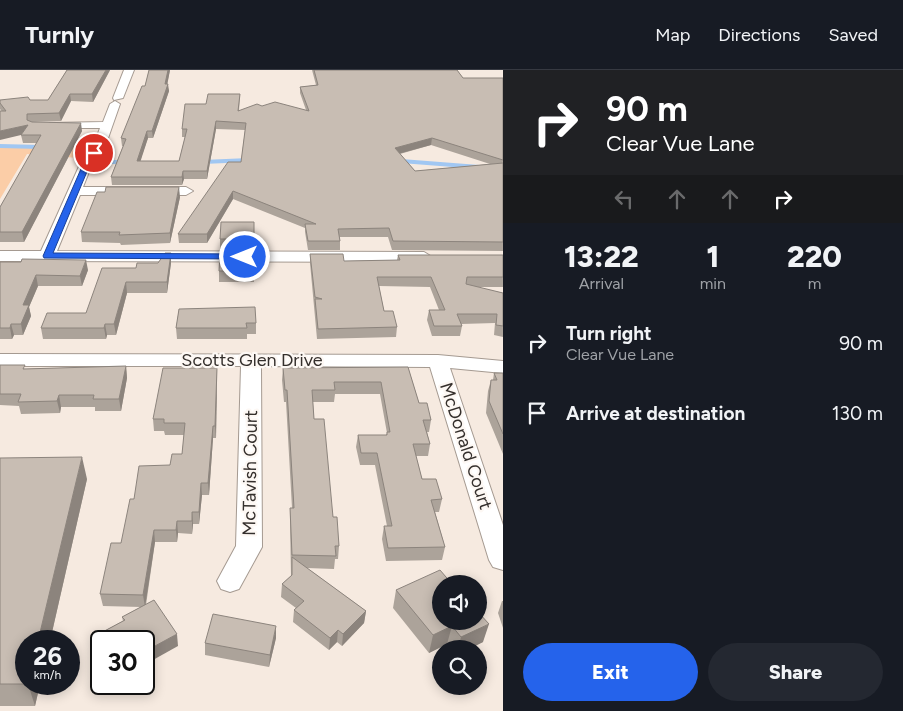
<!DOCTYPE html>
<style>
body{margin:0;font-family:Figtree,sans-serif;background:#242831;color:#f1f3f6;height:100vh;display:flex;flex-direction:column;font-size:19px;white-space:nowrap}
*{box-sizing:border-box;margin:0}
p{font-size:16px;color:#9ea1a6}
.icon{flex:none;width:28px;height:28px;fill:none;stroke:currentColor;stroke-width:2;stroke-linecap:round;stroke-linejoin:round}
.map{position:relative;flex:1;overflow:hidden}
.drawer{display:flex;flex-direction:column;background:#171b24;width:400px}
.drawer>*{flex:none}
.banner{background:#202124;color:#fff;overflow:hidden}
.tools{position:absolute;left:432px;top:505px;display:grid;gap:10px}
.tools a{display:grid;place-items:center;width:55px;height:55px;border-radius:50%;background:#171b24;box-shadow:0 2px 12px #0003;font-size:25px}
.speed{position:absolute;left:15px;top:560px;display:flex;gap:10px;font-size:25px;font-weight:700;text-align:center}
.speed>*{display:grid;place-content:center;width:65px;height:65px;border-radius:50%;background:#171b24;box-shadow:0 2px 12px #0003;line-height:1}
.speed small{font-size:12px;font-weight:400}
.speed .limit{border:2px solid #111;border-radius:8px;background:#fff;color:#111}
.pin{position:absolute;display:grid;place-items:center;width:42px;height:42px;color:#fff;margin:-21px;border:2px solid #fff;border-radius:50%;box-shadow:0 1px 5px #0007}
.me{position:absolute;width:55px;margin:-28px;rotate:270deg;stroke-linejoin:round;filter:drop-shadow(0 0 4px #0008)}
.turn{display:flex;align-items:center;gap:18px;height:105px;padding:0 20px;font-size:22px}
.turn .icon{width:65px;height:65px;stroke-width:2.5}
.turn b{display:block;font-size:35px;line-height:42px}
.lanes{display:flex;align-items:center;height:48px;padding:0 20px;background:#0003;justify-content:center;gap:25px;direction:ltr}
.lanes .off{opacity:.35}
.eta{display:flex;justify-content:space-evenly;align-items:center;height:85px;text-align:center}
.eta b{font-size:30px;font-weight:800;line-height:35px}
.cta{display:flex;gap:10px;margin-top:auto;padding:10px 20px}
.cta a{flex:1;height:58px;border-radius:30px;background:#2563eb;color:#fff;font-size:20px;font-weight:800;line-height:58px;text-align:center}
.cta a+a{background:#242831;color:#f1f3f6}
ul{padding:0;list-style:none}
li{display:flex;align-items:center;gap:15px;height:70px;padding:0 20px}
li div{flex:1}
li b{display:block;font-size:19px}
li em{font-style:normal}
header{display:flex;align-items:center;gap:30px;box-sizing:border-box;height:70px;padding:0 25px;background:#171b24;border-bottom:1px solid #363941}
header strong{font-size:24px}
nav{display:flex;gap:28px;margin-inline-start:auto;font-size:18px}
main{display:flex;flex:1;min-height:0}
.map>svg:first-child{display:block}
.green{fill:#fbcda7}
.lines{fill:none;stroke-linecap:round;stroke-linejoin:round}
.stream{stroke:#a1c7f2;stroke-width:4}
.minor-casing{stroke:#a59a91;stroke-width:2}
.minor{fill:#fff;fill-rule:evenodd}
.wall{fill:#aca39a;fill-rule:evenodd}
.shaded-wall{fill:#8c847d}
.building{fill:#c8bdb3;stroke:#8c847d}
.route{fill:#2563eb;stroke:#184099}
.labels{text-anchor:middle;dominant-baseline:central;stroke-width:4.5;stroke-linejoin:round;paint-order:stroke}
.street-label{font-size:18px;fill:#342f2c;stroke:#fdf8f4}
</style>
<header>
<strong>Turnly</strong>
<nav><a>Map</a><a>Directions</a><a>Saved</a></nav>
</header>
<main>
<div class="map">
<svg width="503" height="641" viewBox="0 0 503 641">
<rect width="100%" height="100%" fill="#f6eae0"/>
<polygon class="green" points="0,75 85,75 78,88 27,84 0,129"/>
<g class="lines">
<g class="stream">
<polyline points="0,76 41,77"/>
<polyline points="401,91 479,97"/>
<polyline points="109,92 124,92"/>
<polyline points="203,92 249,90"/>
</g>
<defs>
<g id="minor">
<polygon points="124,0 134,0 123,28 114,30 113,28"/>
<polygon points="115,31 120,34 106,74 93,92 83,117 186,117 193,121 186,125 80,125 57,181 424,182 432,187 424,192 0,191 0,181 41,181 81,92 94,74 100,58 54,58 48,55 50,53 103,52 110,34"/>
<polygon points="0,284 438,285 503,291 503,303 450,298 503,455 503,500 493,497 489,490 430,297 261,296 262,477 239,519 230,522 221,519 217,511 236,476 241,296 0,296"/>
</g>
</defs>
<use href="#minor" class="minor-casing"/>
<use href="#minor" class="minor"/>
</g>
<g class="wall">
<polygon points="67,0 110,0 93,32 71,31 61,51 32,52 82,61 24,172 0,172 0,137 37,73 23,73 21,65 0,39 0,33 30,30 48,30"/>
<path d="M149 0H170L167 14 169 21 153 68H148L140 91H179L185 67H182V59L206 34 240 24 239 41 262 36 306 40 300 23V17L316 15 312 0H457L463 8H503V181L392 180 388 167H340V180H308L305 162V158L233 129 207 173H179L178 164 241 92 245 60 216 59 207 109H184L182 115H112L111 107 123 76H122L121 68 145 16ZM431 75 490 94 415 101 400 84Z"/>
<polygon points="180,127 170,173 121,175 120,173 82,172 81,162"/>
<polygon points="254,152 254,180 220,179 220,169"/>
<polygon points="171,183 171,193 167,223 127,223 116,265 107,265 106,269 43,269 41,258 86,243 136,198 158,193"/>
<polygon points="254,183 254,212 219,212 219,201"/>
<polygon points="310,184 344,191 397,190 398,185 503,185 503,217 476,217 503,223 503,267 494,265 495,253 461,254 462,256 460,266 432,266 427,250 429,240 439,240 430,217 379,216 384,241 397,257 396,267 317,269 310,193"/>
<polygon points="0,192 88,200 82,216 38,216 29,237 31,246 23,265 14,265 12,269 0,269"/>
<polygon points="179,239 256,253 256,264 247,264 247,269 177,269 176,258"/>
<polygon points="0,295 26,299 126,296 127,308 121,341 95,341 95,337 61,337 60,343 21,344 19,336 0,335"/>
<polygon points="408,297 419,333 431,350 429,362 427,362 430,374 428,386 416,386 422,409 442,429 439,442 435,442 445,477 442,490 386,491 382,469 384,456 387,456 375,395 360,395 356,377 358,365 386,365 387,363 380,324 335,324 334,332 313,332 314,349 333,447 339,476 338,489 335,489 334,499 307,498 366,541 364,553 342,576 337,572 329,580 293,552 294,540 296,538 281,527 282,514 291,506 290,451 290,438 292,438 286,332 284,332 282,310 283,298"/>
<polygon points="217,298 216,368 213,368 209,425 202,425 199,454 193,454 192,464 178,463 177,472 155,472 146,535 178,576 101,571 101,580 100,577 97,565 123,551 122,547 141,537 103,536 100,524 121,473 134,429 182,384 184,365 165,365 164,361 154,361 153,349"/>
<polygon points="494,303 503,303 503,384 486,343 488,321 491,310 493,310"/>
<polygon points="0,388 87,409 50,571 26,571 26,614 40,614 35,636 0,636"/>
<polygon points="396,520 479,551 483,572 469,579 451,579 447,574 429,583 393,538"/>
<polygon points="502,531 503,531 503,558 498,543"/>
<polygon points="276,568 269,597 205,585 205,573"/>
</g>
<g class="shaded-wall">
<polygon points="106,0 110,0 93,32 92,24"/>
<polygon points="168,0 170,0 166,21 165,14"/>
<polygon points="168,14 169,21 153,68 152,61"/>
<polygon points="70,24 71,31 61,51 59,43"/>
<polygon points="216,51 216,59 207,109 207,101"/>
<polygon points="81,53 82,61 24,172 22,162"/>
<polygon points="28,55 21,65 0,70 0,61"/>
<polygon points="147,61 148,68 138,99 137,91"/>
<polygon points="432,68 431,75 394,85 395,78"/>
<polygon points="183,101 184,109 182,115 182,107"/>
<polygon points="179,117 180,127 170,173 170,163"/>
<polygon points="233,121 233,129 207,173 207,164"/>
<polygon points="171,183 171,193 167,223 167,212"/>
<polygon points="86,190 88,200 82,216 80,206"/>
<polygon points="36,205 38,216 29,237 31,246 23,265 21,254 23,235"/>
<polygon points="126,212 127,223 116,265 114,254"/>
<polygon points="11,254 14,265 12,269 10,258"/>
<polygon points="105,254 107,265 106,269 104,258"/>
<polygon points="126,296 127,308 121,341 119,329"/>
<polygon points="217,298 217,310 216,368 215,356"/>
<polygon points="59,325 61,337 60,343 57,331"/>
<polygon points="213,356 213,368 209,425 208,413"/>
<polygon points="82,387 87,409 50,571 38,571"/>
<polygon points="201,413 202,425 199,454 199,442"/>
<polygon points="192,442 193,454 192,464"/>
<polygon points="177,451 178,463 177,472 176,460"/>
<polygon points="154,460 155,472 145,537 143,525"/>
<polygon points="366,541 364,553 342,576 343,564"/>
<polygon points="489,554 483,572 469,579 458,579 461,567"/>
<polygon points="276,556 276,568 269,597 270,585"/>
<polygon points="452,556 447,574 429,583 433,565"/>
<polygon points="338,560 337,572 329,580 330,568"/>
<polygon points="177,564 178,576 144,595 144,582"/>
<polygon points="28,614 40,614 35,636"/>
</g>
<g class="building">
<polygon points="67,0 106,0 92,24 70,24 59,43 27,44 27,50 32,52 81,53 22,162 0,162 0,137 41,65 21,65 28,55 0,61 0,41 6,41 0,33 0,30 28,27 30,30 48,30"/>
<polygon points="149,0 168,0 165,14 168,14 152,61 147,61 137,91 179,91 187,59 182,59 185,34 206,34 208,24 240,24 238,41 257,34 262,36 275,32 309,41 300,17 318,15 314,0 457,0 463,8 503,8 503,90 432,68 395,78 415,101 503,93 503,172 393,171 389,158 338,159 340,171 308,171 305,154 316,154 233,121 207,164 178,164 228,92 241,92 246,53 216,51 207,101 183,101 182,107 111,107 126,69 121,68 142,16 145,16"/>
<polygon points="106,117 179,117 170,163 119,165 120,162 81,162 97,122 105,122"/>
<polygon points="221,152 254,152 254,169 220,169"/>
<polygon points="165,183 171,183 167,212 126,212 114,254 105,254 104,258 41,258 47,243 86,243 102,198 136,198 137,193 158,193"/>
<polygon points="220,183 254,183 254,201 219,201"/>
<polygon points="310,184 343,184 344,191 400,190 398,185 503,185 503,207 467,207 466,214 503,223 503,256 496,255 497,244 457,244 462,256 434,256 429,240 445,240 431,207 377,207 384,241 393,241 397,257 318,259 315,229 322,229 315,227"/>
<polygon points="22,189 86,190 80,206 36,205 23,235 29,235 21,254 11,254 10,258 0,258 0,192 21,192"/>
<polygon points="255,237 256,253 246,253 247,258 176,258 179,239"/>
<polygon points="0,295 25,295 23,299 126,296 119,329 93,329 94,325 59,325 57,331 18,332 21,324 0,324"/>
<polygon points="408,297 419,333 427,333 431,350 423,350 430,374 413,374 422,409 436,409 442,429 431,430 445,477 388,478 384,456 392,456 377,383 361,383 358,365 387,365 387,362 390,362 381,312 334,312 335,320 312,320 314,349 324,349 333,447 337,447 339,476 335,476 336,486 292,485 290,438 294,438 287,320 285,320 283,298"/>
<polygon points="163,298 217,298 215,356 213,356 208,413 201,413 199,442 192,442 192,451 177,451 176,460 154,460 143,525 100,524 111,473 121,473 130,429 134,429 139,396 170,395 172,384 182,384 185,353 164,353 164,349 153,349"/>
<polygon points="494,303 503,303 503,364 489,331 491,310 497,310"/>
<polygon points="82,387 38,571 26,571 26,614 28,614 0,614 0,388"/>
<polygon points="292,487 366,541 343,564 338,560 330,568 294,540 304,531 282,514 292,505"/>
<polygon points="440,500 452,514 441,514 441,551 479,551 479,543 489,554 461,567 452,556 433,565 396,520"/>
<polygon points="464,511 466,514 458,514"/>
<polygon points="154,530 177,564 144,582 144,571 101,571 97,565 125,550 122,547"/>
<polygon points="213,544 276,556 270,585 205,573"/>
</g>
<polygon class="route" points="91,82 97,83 91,92 53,183 245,184 250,187 245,189 44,188 43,186 84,92"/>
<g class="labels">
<g class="street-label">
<text x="252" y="290">Scotts Glen Drive</text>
<text transform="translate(466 376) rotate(72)">McDonald Court</text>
<text transform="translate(250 403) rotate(-89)">McTavish Court</text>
</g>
</g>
</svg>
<div class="tools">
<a><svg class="icon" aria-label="sound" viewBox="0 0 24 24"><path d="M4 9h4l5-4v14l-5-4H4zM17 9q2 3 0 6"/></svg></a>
<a><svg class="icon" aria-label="search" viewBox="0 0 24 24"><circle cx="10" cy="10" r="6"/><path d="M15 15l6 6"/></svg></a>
</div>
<div class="speed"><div>26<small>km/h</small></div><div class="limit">30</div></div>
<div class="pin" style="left:94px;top:83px;background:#d93025"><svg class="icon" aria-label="arrive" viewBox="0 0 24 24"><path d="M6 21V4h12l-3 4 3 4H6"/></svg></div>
<svg class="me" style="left:245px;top:187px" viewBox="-20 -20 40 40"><circle r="17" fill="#2563eb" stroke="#fff" stroke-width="3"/><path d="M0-11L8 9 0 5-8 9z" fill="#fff"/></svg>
</div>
<section class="drawer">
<div class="banner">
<div class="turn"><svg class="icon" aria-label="right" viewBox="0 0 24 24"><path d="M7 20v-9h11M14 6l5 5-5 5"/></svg><div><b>90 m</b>Clear Vue Lane</div></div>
<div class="lanes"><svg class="icon off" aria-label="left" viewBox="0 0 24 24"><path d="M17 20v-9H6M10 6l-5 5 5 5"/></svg><svg class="icon off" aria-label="ahead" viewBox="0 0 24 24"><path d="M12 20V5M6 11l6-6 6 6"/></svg><svg class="icon off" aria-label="ahead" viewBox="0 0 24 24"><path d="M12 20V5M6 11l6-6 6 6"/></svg><svg class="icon" aria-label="right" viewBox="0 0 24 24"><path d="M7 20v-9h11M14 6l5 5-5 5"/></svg></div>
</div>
<div class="eta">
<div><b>13:22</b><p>Arrival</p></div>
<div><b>1</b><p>min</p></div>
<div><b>220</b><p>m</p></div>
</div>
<ul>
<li><svg class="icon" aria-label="right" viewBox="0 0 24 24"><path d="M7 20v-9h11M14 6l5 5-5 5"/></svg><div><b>Turn right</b><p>Clear Vue Lane</p></div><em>90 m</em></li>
<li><svg class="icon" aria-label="arrive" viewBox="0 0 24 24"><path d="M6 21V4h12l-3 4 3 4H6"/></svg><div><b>Arrive at destination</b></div><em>130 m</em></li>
</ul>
<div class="cta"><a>Exit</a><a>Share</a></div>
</section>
</main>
